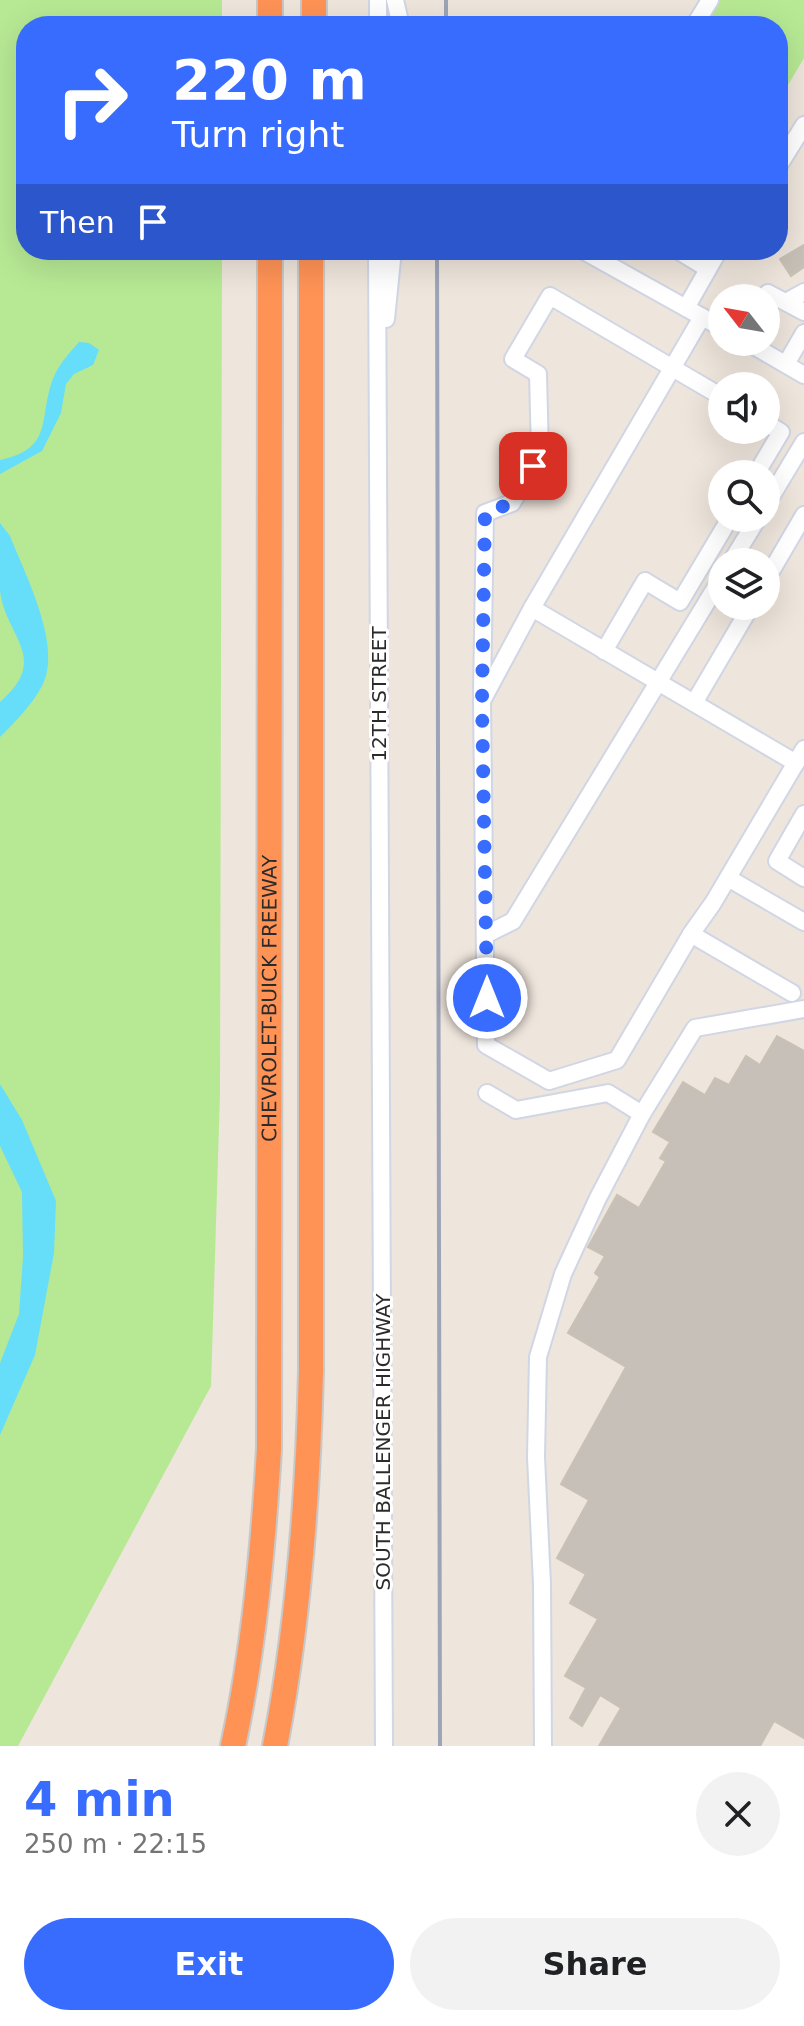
<!DOCTYPE html>
<meta charset="utf-8">
<style>
body{margin:0;font-family:"DejaVu Sans",sans-serif;background:#f2f2f2;color:#202124;height:100vh;display:flex;flex-direction:column;font-size:30px;white-space:nowrap}
*{box-sizing:border-box;margin:0}
p{font-size:26px;color:#757577}
.icon{flex:none;width:44px;height:44px;fill:none;stroke:currentColor;stroke-width:2;stroke-linecap:round;stroke-linejoin:round}
.map{position:relative;height:1746px;overflow:hidden}
.sheet{display:flex;flex-direction:column;background:#fff;flex:1}
.sheet>*{flex:none}
.guide{position:absolute;left:16px;top:16px;width:772px;height:244px;border-radius:32px;box-shadow:0 8px 32px #0002;background:#386cff;color:#fff;overflow:hidden}
.needle{width:52px;rotate:301deg}
.buttons{position:absolute;left:708px;top:284px;display:grid;gap:16px}
.buttons a{display:grid;place-items:center;width:72px;height:72px;border-radius:50%;background:#fff;box-shadow:0 8px 32px #0002;font-size:40px}
.pin{position:absolute;display:grid;place-items:center;width:68px;height:68px;color:#fff;margin:-34px;border-radius:16px;box-shadow:0 4px 12px #0006}
.me{position:absolute;width:88px;margin:-44px;rotate:0deg;stroke-linejoin:round;filter:drop-shadow(0 0 6px #0008)}
.turn{display:flex;align-items:center;gap:28px;height:168px;padding:0 24px;font-size:36px}
.turn .icon{width:104px;height:104px;stroke-width:2.5}
.turn b{display:block;font-size:56px;line-height:68px}
.then{display:flex;align-items:center;height:76px;padding:0 24px;background:#0003;gap:16px;font-size:30px}
.round{display:grid;place-items:center;flex:none;width:84px;height:84px;border-radius:42px;background:#f2f2f2}
.head{display:flex;align-items:center;justify-content:space-between;height:136px;padding:0 24px}
h1{font-size:48px;font-weight:600;line-height:60px;color:#386cff}
.button{display:flex;gap:16px;margin-top:auto;padding:16px 24px}
.button a{flex:1;height:92px;border-radius:48px;background:#386cff;color:#fff;font-size:32px;font-weight:600;line-height:92px;text-align:center}
.button a+a{background:#f2f2f2;color:#202124}
.map>svg:first-child{display:block}
.green{fill:#b7e994}
.water{fill:#66ddf9}
.building{fill:#c6c0b8;stroke:#cac1b5;stroke-width:2}
.lines{fill:none;stroke-linecap:round;stroke-linejoin:round}
.minor-casing{stroke:#d1d6e5;stroke-width:20}
.highway-casing{stroke:#c8c8c8;stroke-width:28}
.minor{stroke:#fff;stroke-width:16}
.highway{stroke:#ff9356;stroke-width:24}
.rail{stroke:#9ea4b7;stroke-width:4}
.route{stroke:#386cff;stroke-width:14;stroke-dasharray:0 25.2}
.labels{text-anchor:middle;dominant-baseline:central;stroke-width:6;stroke-linejoin:round;paint-order:stroke}
.street-label{font-size:20px;fill:#2b2b2b;stroke:#fff}
</style>
<div class="map">
<svg width="804" height="1746" viewBox="0 0 804 1746">
<rect width="100%" height="100%" fill="#eee5dc"/>
<g class="green">
<polygon points="0,0 222,0 222,26 26,26 26,250 222,250 220,1093 211,1386 18,1746 0,1746"/>
<polygon points="719,0 804,0 804,58 778,102 778,26 703,26"/>
</g>
<g class="water">
<path d="M79 342 89 343 99 350 93 365 74 374 66 384 61 413 42 451 0 474V460C58 448 36 413 56 372 62 361 71 351 79 342Z"/>
<path d="M0 523 10 536C25 574 62 645 43 684 33 704 16 721 0 737V702C51 658 6 638 0 591 0 569 0 545 0 523Z"/>
<polygon points="0,1084 22,1120 56,1201 54,1253 35,1355 0,1435 0,1363 19,1314 23,1257 22,1192 0,1146"/>
</g>
<g class="building">
<polygon points="804,245 804,267 791,276 780,259"/>
<polygon points="777,1036 804,1051 804,1738 774,1721 760,1746 599,1746 621,1708 600,1695 582,1726 570,1718 586,1688 565,1676 598,1619 570,1603 586,1574 557,1558 589,1500 561,1484 626,1367 568,1333 600,1277 595,1273 605,1256 588,1247 617,1195 639,1208 666,1161 660,1158 670,1142 653,1132 683,1082 705,1095 715,1078 729,1085 746,1056 760,1065"/>
</g>
<g class="lines">
<defs>
<g id="minor">
<polyline points="378,0 378,26"/>
<polyline points="395,0 401,26"/>
<polyline points="694,26 710,0"/>
<polyline points="778,167 804,125"/>
<polyline points="377,250 384,1746"/>
<polyline points="582,250 722,328"/>
<polyline points="677,250 708,269"/>
<polyline points="765,298 768,293 804,312"/>
<polyline points="786,302 804,292"/>
<polyline points="686,308 719,250"/>
<polyline points="702,317 532,608 482,701 486,1045 549,1081 617,1060 691,934 792,993"/>
<polyline points="386,319 393,250"/>
<polyline points="747,342 804,375"/>
<polyline points="786,364 804,333"/>
<polyline points="756,474 781,432 766,423"/>
<polyline points="766,505 804,442"/>
<polyline points="731,562 758,518"/>
<polyline points="766,580 804,515"/>
<polyline points="532,608 796,763"/>
<polyline points="604,651 645,581 680,602 730,518"/>
<polyline points="482,695 485,513 512,503 540,454 538,374 513,359 550,296 722,397"/>
<polyline points="694,703 751,606"/>
<polyline points="804,814 777,861 804,878"/>
<polyline points="728,878 804,922"/>
<polyline points="487,934 513,921 722,577"/>
<polyline points="691,934 713,903 804,749"/>
<polyline points="487,1093 516,1110 608,1093 642,1114"/>
<polyline points="543,1746 542,1584 536,1457 538,1357 563,1274 598,1198 642,1114 695,1028 804,1009"/>
</g>
<g id="highway">
<polyline points="270,0 270,26"/>
<polyline points="314,26 314,0"/>
<path id="s1" d="M233 1746C254 1649 263 1549 269 1449L270 250"/>
<path d="M275 1746C299 1622 308 1497 311 1371V250"/>
</g>
</defs>
<use href="#minor" class="minor-casing"/>
<use href="#highway" class="highway-casing"/>
<use href="#minor" class="minor"/>
<use href="#highway" class="highway"/>
<g class="rail">
<polyline points="446,0 446,26"/>
<polyline points="437,250 440,1746"/>
</g>
</g>
<g class="lines">
<polyline class="route" points="487,998 482,701 485,513 512,503 533,466"/>
</g>
<g class="labels">
<g class="street-label">
<text transform="translate(379 694) rotate(-90)">12TH STREET</text>
<text stroke="none"><textPath href="#s1" startOffset="750">CHEVROLET-BUICK FREEWAY</textPath></text>
<text transform="translate(383 1442) rotate(-90)">SOUTH BALLENGER HIGHWAY</text>
</g>
</g>
</svg>
<div class="buttons">
<a><svg class="needle" viewBox="-14 -14 28 28"><path d="M0-13l5 13h-10z" fill="#e53935"/><path d="M0 13l5-13h-10z" fill="#757577"/></svg></a>
<a><svg class="icon" aria-label="sound" viewBox="0 0 24 24"><path d="M4 9h4l5-4v14l-5-4H4zM17 9q2 3 0 6"/></svg></a>
<a><svg class="icon" aria-label="search" viewBox="0 0 24 24"><circle cx="10" cy="10" r="6"/><path d="M15 15l6 6"/></svg></a>
<a><svg class="icon" aria-label="layers" viewBox="0 0 24 24"><path d="M12 4l9 5-9 5-9-5zM3 14l9 5 9-5"/></svg></a>
</div>
<div class="pin" style="left:533px;top:466px;background:#d93025"><svg class="icon" aria-label="arrive" viewBox="0 0 24 24"><path d="M6 21V4h12l-3 4 3 4H6"/></svg></div>
<svg class="me" style="left:487px;top:998px" viewBox="-20 -20 40 40"><circle r="17" fill="#386cff" stroke="#fff" stroke-width="3"/><path d="M0-11L8 9 0 5-8 9z" fill="#fff"/></svg>
<div class="guide">
<div class="turn"><svg class="icon" aria-label="right" viewBox="0 0 24 24"><path d="M7 20v-9h11M14 6l5 5-5 5"/></svg><div><b>220 m</b>Turn right</div></div>
<div class="then">Then<svg class="icon" aria-label="arrive" viewBox="0 0 24 24"><path d="M6 21V4h12l-3 4 3 4H6"/></svg></div>
</div>
</div>
<section class="sheet">
<div class="head"><div><h1>4 min</h1><p>250 m · 22:15</p></div><a class="round"><svg class="icon" aria-label="close" viewBox="0 0 24 24"><path d="M6 6l12 12M18 6L6 18"/></svg></a></div>
<div class="button"><a>Exit</a><a>Share</a></div>
</section>
